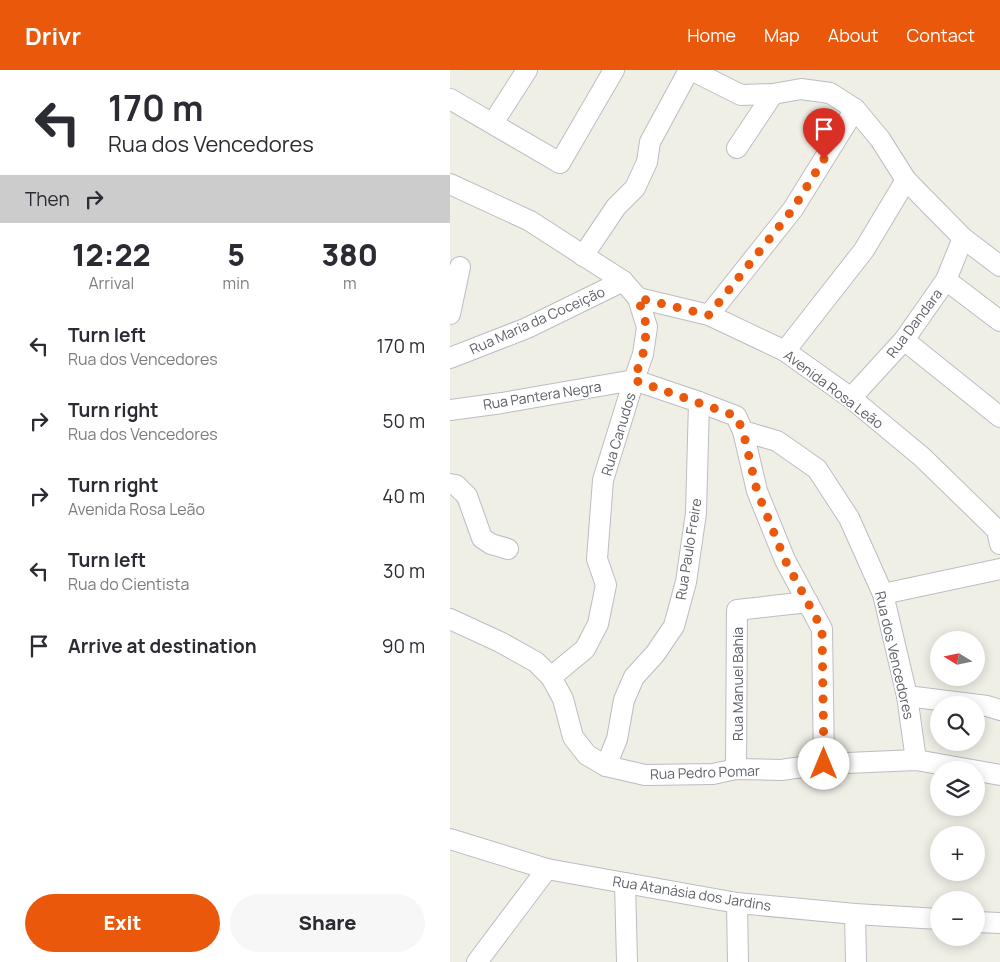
<!DOCTYPE html>
<meta charset="utf-8">
<style>
body{margin:0;font-family:Manrope,sans-serif;background:#f7f7f7;color:#2b2b33;height:100vh;display:flex;flex-direction:column;font-size:19px;white-space:nowrap}
*{box-sizing:border-box;margin:0}
p{font-size:16px;color:#7c7c81}
.icon{flex:none;width:28px;height:28px;fill:none;stroke:currentColor;stroke-width:2;stroke-linecap:round;stroke-linejoin:round}
.map{position:relative;flex:1;overflow:hidden}
.sheet{display:flex;flex-direction:column;background:#fff;width:450px}
.sheet>*{flex:none}
.banner{background:#fff;color:#2b2b33;overflow:hidden}
.needle{width:32px;rotate:280deg}
.fabs{position:absolute;left:480px;top:561px;display:grid;gap:10px}
.fabs a{display:grid;place-items:center;width:55px;height:55px;border-radius:50%;background:#fff;box-shadow:0 2px 12px #0003;font-size:25px}
.pin{position:absolute;display:grid;place-items:center;width:42px;height:42px;color:#fff;margin:-51px -21px;border-radius:50% 50% 50% 0;rotate:-45deg;box-shadow:0 0 5px #0007}
.pin .icon{rotate:45deg}
.me{position:absolute;width:55px;margin:-28px;rotate:0deg;stroke-linejoin:round;filter:drop-shadow(0 0 4px #0008)}
.turn{display:flex;align-items:center;gap:18px;height:105px;padding:0 25px;font-size:22px}
.turn .icon{width:65px;height:65px;stroke-width:2.5}
.turn b{display:block;font-size:35px;line-height:42px}
.then{display:flex;align-items:center;height:48px;padding:0 25px;background:#0003;gap:10px;font-size:19px}
.eta{display:flex;justify-content:space-evenly;align-items:center;height:85px;text-align:center}
.eta b{font-size:30px;font-weight:800;line-height:35px}
.primary-button{display:flex;gap:10px;margin-top:auto;padding:10px 25px}
.primary-button a{flex:1;height:58px;border-radius:30px;background:#ea580c;color:#fff;font-size:20px;font-weight:800;line-height:58px;text-align:center}
.primary-button a+a{background:#f7f7f7;color:#2b2b33}
ul{padding:0;list-style:none}
li{display:flex;align-items:center;gap:15px;height:75px;padding:0 25px}
li div{flex:1}
li b{display:block;font-size:19px}
li em{font-style:normal}
header{display:flex;align-items:center;gap:30px;box-sizing:border-box;height:70px;padding:0 25px;background:#ea580c;color:#fff}
header strong{font-size:24px}
nav{display:flex;gap:28px;margin-inline-start:auto;font-size:18px}
main{display:flex;flex:1;min-height:0}
.map>svg:first-child{display:block}
.lines{fill:none;stroke-linecap:round;stroke-linejoin:round}
.minor-casing{stroke:#babdc2;stroke-width:22}
.minor{stroke:#fff;stroke-width:20}
.route{stroke:#ea580c;stroke-width:9;stroke-dasharray:0 16.2}
.labels{text-anchor:middle;dominant-baseline:central;stroke-width:4;stroke-linejoin:round;paint-order:stroke}
.street-label{font-size:14px;fill:#5d6167;stroke:#fff}
</style>
<header>
<strong>Drivr</strong>
<nav><a>Home</a><a>Map</a><a>About</a><a>Contact</a></nav>
</header>
<main>
<section class="sheet">
<div class="banner">
<div class="turn"><svg class="icon" aria-label="left" viewBox="0 0 24 24"><path d="M17 20v-9H6M10 6l-5 5 5 5"/></svg><div><b>170 m</b>Rua dos Vencedores</div></div>
<div class="then">Then<svg class="icon" aria-label="right" viewBox="0 0 24 24"><path d="M7 20v-9h11M14 6l5 5-5 5"/></svg></div>
</div>
<div class="eta">
<div><b>12:22</b><p>Arrival</p></div>
<div><b>5</b><p>min</p></div>
<div><b>380</b><p>m</p></div>
</div>
<ul>
<li><svg class="icon" aria-label="left" viewBox="0 0 24 24"><path d="M17 20v-9H6M10 6l-5 5 5 5"/></svg><div><b>Turn left</b><p>Rua dos Vencedores</p></div><em>170 m</em></li>
<li><svg class="icon" aria-label="right" viewBox="0 0 24 24"><path d="M7 20v-9h11M14 6l5 5-5 5"/></svg><div><b>Turn right</b><p>Rua dos Vencedores</p></div><em>50 m</em></li>
<li><svg class="icon" aria-label="right" viewBox="0 0 24 24"><path d="M7 20v-9h11M14 6l5 5-5 5"/></svg><div><b>Turn right</b><p>Avenida Rosa Leão</p></div><em>40 m</em></li>
<li><svg class="icon" aria-label="left" viewBox="0 0 24 24"><path d="M17 20v-9H6M10 6l-5 5 5 5"/></svg><div><b>Turn left</b><p>Rua do Cientista</p></div><em>30 m</em></li>
<li><svg class="icon" aria-label="arrive" viewBox="0 0 24 24"><path d="M6 21V4h12l-3 4 3 4H6"/></svg><div><b>Arrive at destination</b></div><em>90 m</em></li>
</ul>
<div class="primary-button"><a>Exit</a><a>Share</a></div>
</section>
<div class="map">
<svg width="550" height="892" viewBox="0 0 550 892">
<rect width="100%" height="100%" fill="#f0efe6"/>
<g class="lines">
<defs>
<g id="minor">
<polyline points="241,0 291,25 323,24 351,19 380,23 405,39 430,69 456,110 513,168 550,196"/>
<polyline points="0,29 110,93 164,0"/>
<polyline points="43,53 77,0"/>
<polyline points="287,78 323,24"/>
<polyline points="0,114 80,151 173,211 188,228 259,245 335,281 401,328 472,387 547,460 550,474"/>
<polyline points="133,186 166,137 185,118 197,92 200,72 239,0"/>
<polyline points="496,210 550,251"/>
<polyline points="188,228 197,257 193,284 184,310 249,332 286,346 293,361 327,371 367,399 399,448 433,524 457,626 466,690"/>
<polyline points="0,244 10,197"/>
<polyline points="259,245 343,139 405,39"/>
<polyline points="454,270 550,347"/>
<polyline points="335,281 414,180 456,110"/>
<polyline points="0,288 77,258 173,211"/>
<polyline points="401,328 454,270 496,210 513,168"/>
<polyline points="0,340 52,333 184,310 153,410 147,489 156,515 148,554 135,579 101,607"/>
<polyline points="293,361 307,421 335,490 372,559 374,694"/>
<polyline points="0,414 6,415 17,426 32,468 41,474 58,479"/>
<polyline points="433,524 550,499"/>
<polyline points="0,549 50,572 86,592 101,607 113,629 123,667 137,685 156,696 195,705 263,704 286,699 331,700 374,694 466,690 550,705"/>
<polyline points="457,626 537,636 550,640"/>
<polyline points="156,696 167,669 174,630 184,607 205,584 224,556 236,512 246,443 249,332"/>
<polyline points="286,699 287,540 358,532"/>
<polyline points="0,769 97,799 287,833 405,844 489,849"/>
<polyline points="175,813 177,892"/>
<polyline points="287,833 288,892"/>
<polyline points="405,844 406,892"/>
<polyline points="526,852 550,853"/>
<polyline points="27,892 97,799"/>
</g>
</defs>
<use href="#minor" class="minor-casing"/>
<use href="#minor" class="minor"/>
</g>
<g class="lines">
<polyline class="route" points="374,89 343,139 259,245 188,228 197,257 193,284 184,310 286,346 293,361 307,421 335,490 372,559 374,694"/>
</g>
<g class="labels">
<g class="street-label">
<text transform="translate(87 250) rotate(-24)">Rua Maria da Coceição</text>
<text transform="translate(464 253) rotate(-53)">Rua Dandara</text>
<text transform="translate(384 319) rotate(37)">Avenida Rosa Leão</text>
<text transform="translate(92 325) rotate(-9)">Rua Pantera Negra</text>
<text transform="translate(168 364) rotate(-73)">Rua Canudos</text>
<text transform="translate(238 479) rotate(-81)">Rua Paulo Freire</text>
<text transform="translate(445 585) rotate(77)">Rua dos Vencedores</text>
<text transform="translate(287 614) rotate(-90)">Rua Manuel Bahia</text>
<text transform="translate(255 702) rotate(-2)">Rua Pedro Pomar</text>
<text transform="translate(242 823) rotate(9)">Rua Atanásia dos Jardins</text>
</g>
</g>
</svg>
<div class="fabs">
<a><svg class="needle" viewBox="-14 -14 28 28"><path d="M0-13l5 13h-10z" fill="#e53935"/><path d="M0 13l5-13h-10z" fill="#7c7c81"/></svg></a>
<a><svg class="icon" aria-label="search" viewBox="0 0 24 24"><circle cx="10" cy="10" r="6"/><path d="M15 15l6 6"/></svg></a>
<a><svg class="icon" aria-label="layers" viewBox="0 0 24 24"><path d="M12 4l9 5-9 5-9-5zM3 14l9 5 9-5"/></svg></a>
<a>+</a>
<a>−</a>
</div>
<div class="pin" style="left:374px;top:89px;background:#d93025"><svg class="icon" aria-label="arrive" viewBox="0 0 24 24"><path d="M6 21V4h12l-3 4 3 4H6"/></svg></div>
<svg class="me" style="left:374px;top:694px" viewBox="-20 -20 40 40"><circle r="19" fill="#fff"/><path d="M0-13L10 11 0 6-10 11z" fill="#ea580c"/></svg>
</div>
</main>
